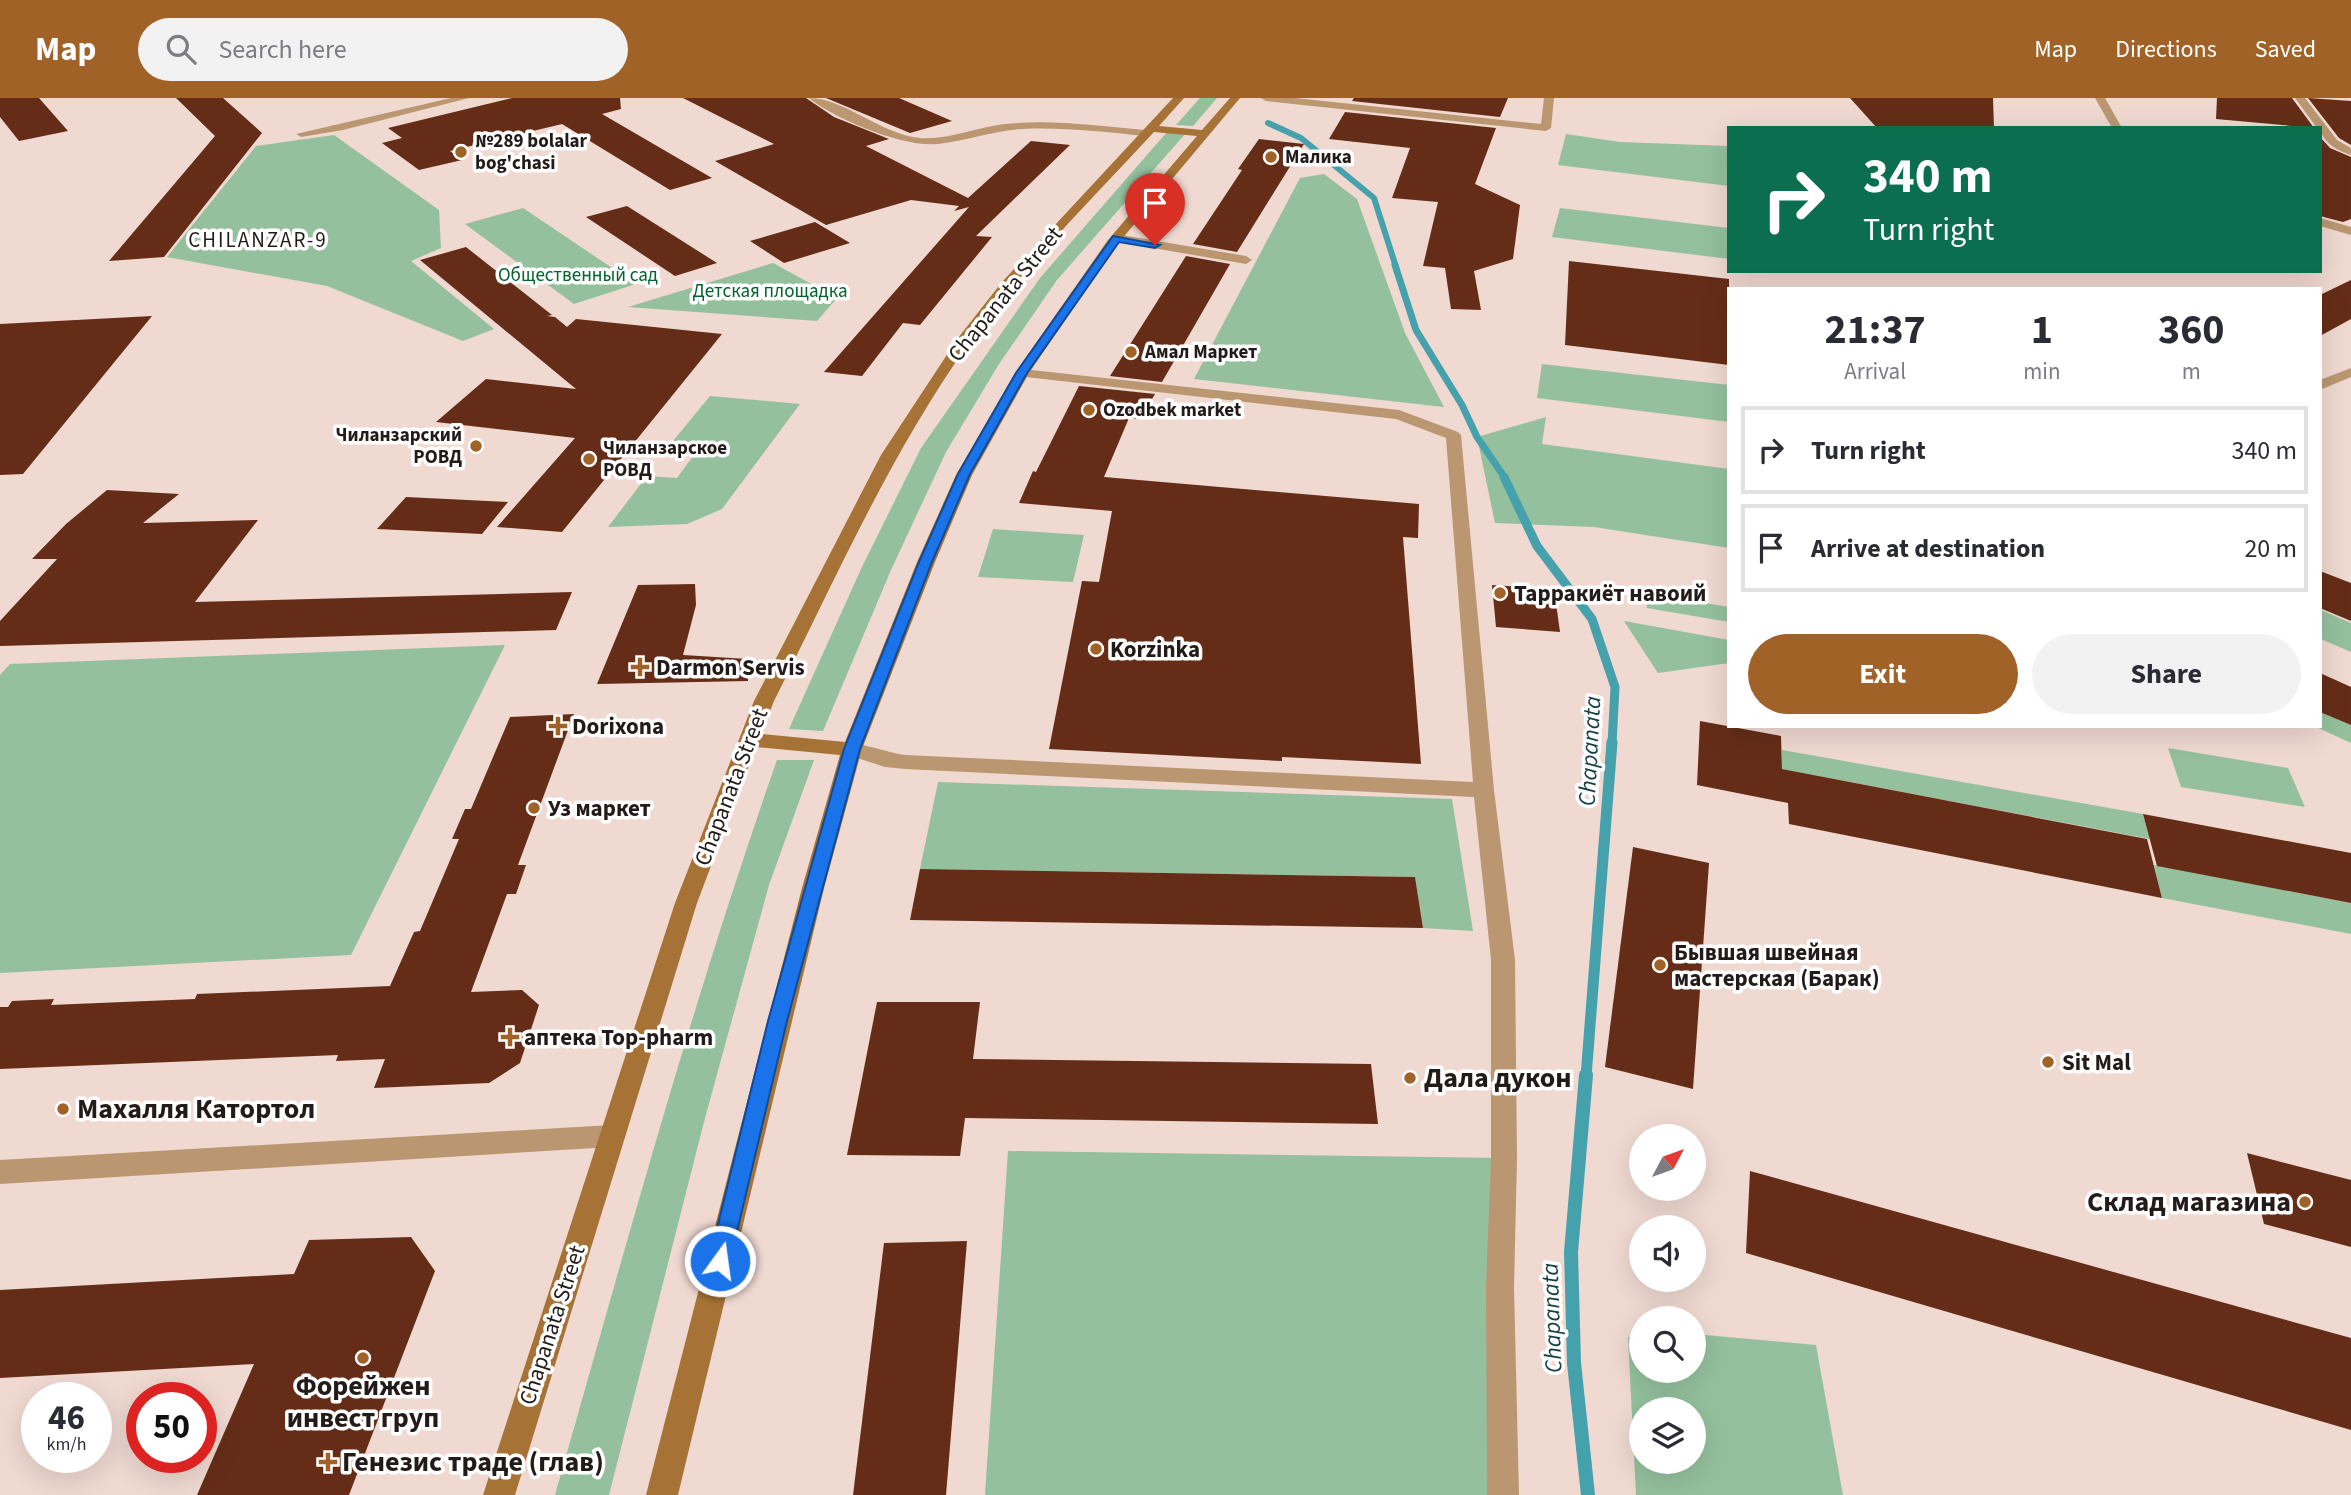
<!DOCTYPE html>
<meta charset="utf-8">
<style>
body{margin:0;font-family:"Source Sans 3",sans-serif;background:#f2f2f3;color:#2b2b33;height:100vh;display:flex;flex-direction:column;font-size:26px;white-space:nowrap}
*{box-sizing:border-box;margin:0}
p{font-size:23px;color:#7c7c81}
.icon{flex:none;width:38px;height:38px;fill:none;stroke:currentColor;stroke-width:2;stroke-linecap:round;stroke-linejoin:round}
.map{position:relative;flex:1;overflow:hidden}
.details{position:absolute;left:1727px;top:189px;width:595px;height:441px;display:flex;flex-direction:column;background:#fff;border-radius:0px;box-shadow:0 7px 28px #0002}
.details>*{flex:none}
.banner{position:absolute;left:1727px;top:28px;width:595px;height:147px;border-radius:0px;box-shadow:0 7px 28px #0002;background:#0b6e4f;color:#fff;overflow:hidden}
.needle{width:46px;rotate:49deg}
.controls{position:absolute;left:1629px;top:1026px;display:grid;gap:14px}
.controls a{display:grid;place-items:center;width:77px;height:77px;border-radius:50%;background:#fff;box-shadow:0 7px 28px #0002;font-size:35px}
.speed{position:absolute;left:21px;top:1284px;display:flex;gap:14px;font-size:35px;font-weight:700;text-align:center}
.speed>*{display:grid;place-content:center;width:91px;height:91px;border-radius:50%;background:#fff;box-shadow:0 7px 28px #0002;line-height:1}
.speed small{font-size:18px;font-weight:400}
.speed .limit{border:10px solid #d22;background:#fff;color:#111}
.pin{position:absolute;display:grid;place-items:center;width:60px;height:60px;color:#fff;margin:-72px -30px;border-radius:50% 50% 50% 0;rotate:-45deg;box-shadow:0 0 7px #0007}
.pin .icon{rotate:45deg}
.me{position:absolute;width:77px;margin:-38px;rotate:14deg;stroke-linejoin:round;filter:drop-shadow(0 0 5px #0008)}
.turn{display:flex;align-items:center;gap:24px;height:147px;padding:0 21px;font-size:32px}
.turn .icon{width:91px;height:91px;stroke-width:2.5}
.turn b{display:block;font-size:49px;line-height:60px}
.eta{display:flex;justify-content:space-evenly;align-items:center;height:119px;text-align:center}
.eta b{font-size:42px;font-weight:700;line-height:49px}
.cta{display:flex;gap:14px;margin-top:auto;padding:14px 21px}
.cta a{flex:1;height:80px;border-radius:42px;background:#a06227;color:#fff;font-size:28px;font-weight:700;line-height:80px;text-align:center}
.cta a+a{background:#f2f2f3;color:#2b2b33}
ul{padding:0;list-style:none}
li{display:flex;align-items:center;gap:21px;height:88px;margin:0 14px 10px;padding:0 7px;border:4px solid #e1e1e2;border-radius:0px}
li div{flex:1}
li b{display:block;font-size:26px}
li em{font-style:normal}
header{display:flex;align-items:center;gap:42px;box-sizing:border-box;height:98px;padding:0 35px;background:#a06227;color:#fff}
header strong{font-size:33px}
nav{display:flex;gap:38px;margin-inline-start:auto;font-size:24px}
.search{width:490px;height:63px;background:#f2f2f3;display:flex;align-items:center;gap:18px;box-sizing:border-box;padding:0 24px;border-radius:38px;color:#7c7c81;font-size:26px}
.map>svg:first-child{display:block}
.green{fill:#94c09d;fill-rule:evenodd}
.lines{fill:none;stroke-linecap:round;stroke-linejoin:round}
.stream-far4{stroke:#45a1ab;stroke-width:6}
.stream-far3{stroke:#45a1ab;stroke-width:7}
.stream-far2{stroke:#45a1ab;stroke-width:9}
.stream-far1{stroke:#45a1ab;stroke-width:11}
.stream{stroke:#45a1ab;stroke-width:14}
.building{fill:#652d17}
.minor{fill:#ba9771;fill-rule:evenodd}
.secondary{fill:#a67236;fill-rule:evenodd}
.route{fill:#1a73e8;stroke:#114b97;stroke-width:2}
.poi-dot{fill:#a06227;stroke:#fff;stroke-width:2.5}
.labels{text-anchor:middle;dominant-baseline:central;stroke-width:7;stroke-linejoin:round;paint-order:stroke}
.far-poi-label{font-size:19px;font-weight:bold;fill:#231b19;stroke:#fff;text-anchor:start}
.far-park-label{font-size:19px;fill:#04632c;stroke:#fff}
.far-neighbourhood-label{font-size:21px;letter-spacing:2px;fill:#231b19;stroke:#fff}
.street-label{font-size:23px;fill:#231b19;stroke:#fff}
.poi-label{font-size:23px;font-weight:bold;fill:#231b19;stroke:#fff;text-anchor:start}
.water-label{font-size:24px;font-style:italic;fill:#154044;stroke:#fff}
.near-poi-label{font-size:28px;font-weight:bold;fill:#231b19;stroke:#fff;text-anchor:start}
</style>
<header>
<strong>Map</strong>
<div class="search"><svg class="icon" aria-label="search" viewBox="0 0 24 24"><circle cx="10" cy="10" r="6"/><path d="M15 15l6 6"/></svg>Search here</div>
<nav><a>Map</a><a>Directions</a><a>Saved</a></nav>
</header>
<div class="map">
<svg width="2351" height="1397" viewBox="0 0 2351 1397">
<rect width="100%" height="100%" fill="#efd9d1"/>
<g class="green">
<polygon points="1200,0 1217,0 1193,28 1176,27"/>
<polygon points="1167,34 1185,36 1057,182 999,266 946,354 891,472 823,633 789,631 861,471 921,350 1040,180"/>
<polygon points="1566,36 1620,44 1729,48 1729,88 1558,67"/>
<polygon points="334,37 439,112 441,150 411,163 494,231 463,243 327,188 167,159 256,48"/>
<polygon points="1324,76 1357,101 1405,235 1444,309 1194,281 1300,80"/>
<polygon points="523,110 636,186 574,206 465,126"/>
<polygon points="1560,110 1729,130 1729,161 1552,139"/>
<polygon points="773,165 837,200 817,223 628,209"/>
<polygon points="1542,266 1729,287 1729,324 1537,300"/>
<polygon points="710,298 800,306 722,411 687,426 608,429 647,378 677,380 702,346 673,343"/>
<polygon points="1546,319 1542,346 1729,371 1729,450 1594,429 1495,425 1477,339"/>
<polygon points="993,431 1084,437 1073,484 978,479"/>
<polygon points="1645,495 1729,509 1729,524 1647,510"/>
<polygon points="2321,512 2351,525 2351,554 2321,541"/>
<polygon points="1624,523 1729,542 1729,565 1658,575"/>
<polygon points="505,547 351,857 0,875 0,577 10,566"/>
<polygon points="2321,614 2351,627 2351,645 2314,628 2320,628"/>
<polygon points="2168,650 2288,670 2305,709 2181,689"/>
<polygon points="1782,652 2143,716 2150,741 1782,671"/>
<path d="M777 662H814L769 787 705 1020 609 1397H555C625 1151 692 904 777 662Z"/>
<polygon points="938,684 1452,701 1473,833 1423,830 1415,779 920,771"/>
<polygon points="2154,767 2351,805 2351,836 2162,800"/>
<polygon points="1008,1053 1504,1060 1503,1397 985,1397"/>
<path d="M1694 1236 1816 1247 1843 1397H1636L1628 1239 1641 1238 1642 1272H1694ZM1642 1311H1694V1363H1642Z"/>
</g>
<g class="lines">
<polyline class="stream-far4" points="1268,25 1301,40 1374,100 1396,169"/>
<polyline class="stream-far3" points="1395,167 1416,232 1462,307 1477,339 1505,380"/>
<polyline class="stream-far2" points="1504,379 1537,448 1592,521 1615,589 1612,646"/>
<polyline class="stream-far1" points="1586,979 1612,644"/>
<polyline class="stream" points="1586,977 1571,1154 1574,1265 1588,1397"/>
</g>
<g class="building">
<polygon points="0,0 39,0 68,33 19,43 0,19"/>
<polygon points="176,0 223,0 262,35 164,159 109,163 215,38"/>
<polygon points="512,0 620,0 621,11 602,16 712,80 670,92 562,26 450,53 462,62 419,72 382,45 402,40 388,30"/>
<polygon points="683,0 806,0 834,19 889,41 866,48 968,100 1031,43 1070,47 976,138 992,139 920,227 903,225 862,278 824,274 969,109 954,113 959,108 911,102 826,127 715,63 774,46"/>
<polygon points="826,0 899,0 952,23 910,35"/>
<polygon points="1354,0 1508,0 1500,19 1352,3"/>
<polygon points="1850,0 1993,0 1994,30 1877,30"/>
<polygon points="2217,0 2292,0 2314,30 2216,21"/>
<polygon points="2308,0 2351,3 2351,47 2339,40"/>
<polygon points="1345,14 1496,30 1475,86 1520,107 1513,161 1474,173 1481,212 1451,211 1445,170 1423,168 1438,104 1392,100 1410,50 1329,41"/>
<polygon points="2320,39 2330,50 2351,59 2351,121 2343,124 2320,118"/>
<polygon points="1259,41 1304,46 1237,154 1193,146 1242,72 1238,71"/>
<polygon points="627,108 717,165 675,178 586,119"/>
<polygon points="815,124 850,145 784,165 750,143"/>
<polygon points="466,149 552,217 547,218 555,219 567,229 576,221 722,236 562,434 497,429 575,340 436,324 486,281 576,291 420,162"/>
<polygon points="1186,158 1230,166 1162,284 1110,278"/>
<polygon points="1569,163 1729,181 1729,267 1565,247"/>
<polygon points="2351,182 2351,221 2320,238 2320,197"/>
<polygon points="152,218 23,376 0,377 0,226"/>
<polygon points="1079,288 1155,296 1140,321 1129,320 1104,379 1419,406 1418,440 1403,439 1421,666 1282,659 1282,663 1049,651 1082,483 1099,484 1112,413 1019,405 1033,373 1036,374"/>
<polygon points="107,392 179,396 143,425 258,422 195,504 572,494 556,532 0,548 0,523 57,461 32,461 66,426"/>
<polygon points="406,399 508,404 482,436 377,431"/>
<polygon points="2320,473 2351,485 2351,523 2320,510"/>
<polygon points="695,486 696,507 683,557 748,561 748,583 597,586 638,487"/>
<polygon points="1492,487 1554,491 1560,534 1496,529"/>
<polygon points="2320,575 2351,589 2351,627 2320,614"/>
<polygon points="574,616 518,767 526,767 516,796 507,796 471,894 522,892 539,907 520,965 489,985 374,990 385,961 336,963 338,957 0,971 0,909 8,909 12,903 54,901 51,907 195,901 197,896 390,888 414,834 420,833 459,741 452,741 465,711 471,711 510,619"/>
<polygon points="1700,623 1781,638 1782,671 2147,741 2162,800 1789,726 1788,705 1697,687"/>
<polygon points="2143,716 2351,755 2351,805 2157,768"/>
<polygon points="1633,749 1709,765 1693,991 1605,969"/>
<polygon points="920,771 1415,779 1423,830 910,822"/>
<polygon points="877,904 980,904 973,961 1371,966 1378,1026 965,1020 960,1058 847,1057"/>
<polygon points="2247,1055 2351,1082 2351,1149 2264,1126"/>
<polygon points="1750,1073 2351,1240 2351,1332 1746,1155"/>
<polygon points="411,1139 435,1173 349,1397 197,1397 254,1266 0,1280 0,1192 294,1176 309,1142"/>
<polygon points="967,1143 946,1397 853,1397 884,1145"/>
</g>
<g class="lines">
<g class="minor">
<polygon points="451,0 469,0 343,32 301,39 296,36"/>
<path d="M809 0C844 0 880 36 920 40 949 42 976 29 1005 26 1051 21 1099 28 1145 32L1150 35 1145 38C1104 34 1063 29 1022 31 993 33 966 43 938 46 905 50 834 21 809 0Z"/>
<polygon points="1261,0 1295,0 1541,26 1544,0 1554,0 1551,30 1546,33 1266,3"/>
<polygon points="2095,0 2105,0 2122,30 2112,30"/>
<path d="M2295 0H2305L2337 42 2351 50V57C2338 53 2323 45 2320 30H2317Z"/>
<polygon points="2320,120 2351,129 2351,137 2320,128"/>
<polygon points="1116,136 1246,158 1252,162 1246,166 1112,143 1110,140"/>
<polygon points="2351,270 2351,279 2320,292 2320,282"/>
<path d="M1022 271 1399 312 1458 334 1461 337 1494 692 1515 862 1517 1060 1514 1190 1519 1397H1487L1486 1190 1491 1060V862L1474 699 905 671 885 669 845 656 842 651 845 646C858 643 888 655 905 657L1473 684 1446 340 1396 321 1017 278 1015 275 1017 272Z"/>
<polygon points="612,1027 621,1030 625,1038 621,1046 612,1049 0,1086 0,1062"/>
</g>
<path class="secondary" d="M1173 0H1184L1159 28 1202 32 1230 0H1240L1116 148 1029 275 972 377 935 464 862 651 824 790 678 1397H646L802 790 840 657 756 649 697 805 515 1397H483L675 805 754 603 881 357 958 240 1002 184ZM1154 34 1197 38 1108 142 1015 275 956 377 917 464 845 644 761 636 774 603C835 482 890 356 969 245 1023 169 1091 102 1154 34Z"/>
</g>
<polygon class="route" points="1113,138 1160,147 1155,150 1119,144 1027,275 970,376 932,464 860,651 787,923 730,1163 727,1170 720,1173 712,1170 709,1163 768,923 844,651 919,464 958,376 1016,275"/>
<g class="poi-dot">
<circle cx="461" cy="54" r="7"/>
<circle cx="1271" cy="59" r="7"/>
<circle cx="1131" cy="254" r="7"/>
<circle cx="1089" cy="312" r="7"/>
<circle cx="476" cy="348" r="7"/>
<circle cx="589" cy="361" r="7"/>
<circle cx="1500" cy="495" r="7"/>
<circle cx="1096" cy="551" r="7"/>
<path d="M636.5 558.5h7v7h7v7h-7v7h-7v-7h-7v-7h7z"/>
<path d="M554.5 617.5h7v7h7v7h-7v7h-7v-7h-7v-7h7z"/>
<circle cx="534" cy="710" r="7"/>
<circle cx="1660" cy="867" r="7"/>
<path d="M506.5 928.5h7v7h7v7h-7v7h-7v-7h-7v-7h7z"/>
<circle cx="2048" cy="964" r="7"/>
<circle cx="1410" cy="980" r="7"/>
<circle cx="63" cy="1011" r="7"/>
<circle cx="2305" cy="1104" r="7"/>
<circle cx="363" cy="1260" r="7"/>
<path d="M324.5 1353.5h7v7h7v7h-7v7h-7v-7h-7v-7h7z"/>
</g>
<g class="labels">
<g class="far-poi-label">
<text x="475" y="43">№289 bolalar<tspan x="475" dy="22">bog'chasi</tspan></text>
<text x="1285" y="59">Малика</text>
<text x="1145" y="254">Амал Маркет</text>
<text x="1103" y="312">Ozodbek market</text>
<text x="462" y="337" text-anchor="end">Чиланзарский<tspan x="462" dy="22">РОВД</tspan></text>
<text x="603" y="350">Чиланзарское<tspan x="603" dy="22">РОВД</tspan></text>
</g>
<g class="far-park-label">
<text x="578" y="177">Общественный сад</text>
<text x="770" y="193">Детская площадка</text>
</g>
<g class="far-neighbourhood-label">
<text x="258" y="142">CHILANZAR-9</text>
</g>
<g class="street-label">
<text transform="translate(1005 196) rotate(-51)">Chapanata Street</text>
<text transform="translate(731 689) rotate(-69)">Chapanata Street</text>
<text transform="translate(552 1227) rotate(-72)">Chapanata Street</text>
</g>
<g class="poi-label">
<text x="1514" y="495">Тарракиёт навоий</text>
<text x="1110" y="551">Korzinka</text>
<text x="656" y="569">Darmon Servis</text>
<text x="572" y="628">Dorixona</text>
<text x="548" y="710">Уз маркет</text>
<text x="1674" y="854">Бывшая швейная<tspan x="1674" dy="26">мастерская (Барак)</tspan></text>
<text x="524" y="939">аптека Top-pharm</text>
<text x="2062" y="964">Sit Mal</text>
</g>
<g class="water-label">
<text transform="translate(1590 653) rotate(-87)">Chapanata</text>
<text transform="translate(1552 1220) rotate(-92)">Chapanata</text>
</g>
<g class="near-poi-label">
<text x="1424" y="980">Дала дукон</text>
<text x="77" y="1011">Махалля Катортол</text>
<text x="2291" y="1104" text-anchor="end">Склад магазина</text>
<text x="363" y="1288" text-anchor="middle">Форейжен<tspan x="363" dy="32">инвест груп</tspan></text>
<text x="342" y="1364">Генезис траде (глав)</text>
</g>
</g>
</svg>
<div class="controls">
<a><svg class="needle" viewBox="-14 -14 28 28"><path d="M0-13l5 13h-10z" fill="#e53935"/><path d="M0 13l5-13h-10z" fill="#7c7c81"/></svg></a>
<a><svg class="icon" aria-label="sound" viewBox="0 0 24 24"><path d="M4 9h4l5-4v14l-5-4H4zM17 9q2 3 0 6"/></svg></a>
<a><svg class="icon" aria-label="search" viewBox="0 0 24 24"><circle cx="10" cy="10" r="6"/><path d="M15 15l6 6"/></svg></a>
<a><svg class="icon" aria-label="layers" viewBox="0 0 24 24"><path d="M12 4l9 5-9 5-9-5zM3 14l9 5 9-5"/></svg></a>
</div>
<div class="speed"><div>46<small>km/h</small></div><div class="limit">50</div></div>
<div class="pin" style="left:1155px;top:147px;background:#d93025"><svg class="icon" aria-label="arrive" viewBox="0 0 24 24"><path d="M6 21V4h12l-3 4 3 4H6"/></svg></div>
<svg class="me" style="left:720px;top:1163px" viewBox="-20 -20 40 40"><circle r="17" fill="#1a73e8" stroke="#fff" stroke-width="3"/><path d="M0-11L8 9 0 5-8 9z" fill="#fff"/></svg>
<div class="banner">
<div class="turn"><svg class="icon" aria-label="right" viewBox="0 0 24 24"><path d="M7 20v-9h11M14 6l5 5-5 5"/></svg><div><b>340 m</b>Turn right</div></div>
</div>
<section class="details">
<div class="eta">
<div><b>21:37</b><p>Arrival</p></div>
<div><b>1</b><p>min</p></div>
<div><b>360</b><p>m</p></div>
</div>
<ul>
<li><svg class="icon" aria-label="right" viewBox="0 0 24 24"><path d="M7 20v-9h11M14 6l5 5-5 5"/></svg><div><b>Turn right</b></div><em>340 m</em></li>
<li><svg class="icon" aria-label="arrive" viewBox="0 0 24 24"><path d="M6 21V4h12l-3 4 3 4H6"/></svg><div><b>Arrive at destination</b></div><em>20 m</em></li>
</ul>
<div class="cta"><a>Exit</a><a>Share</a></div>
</section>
</div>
